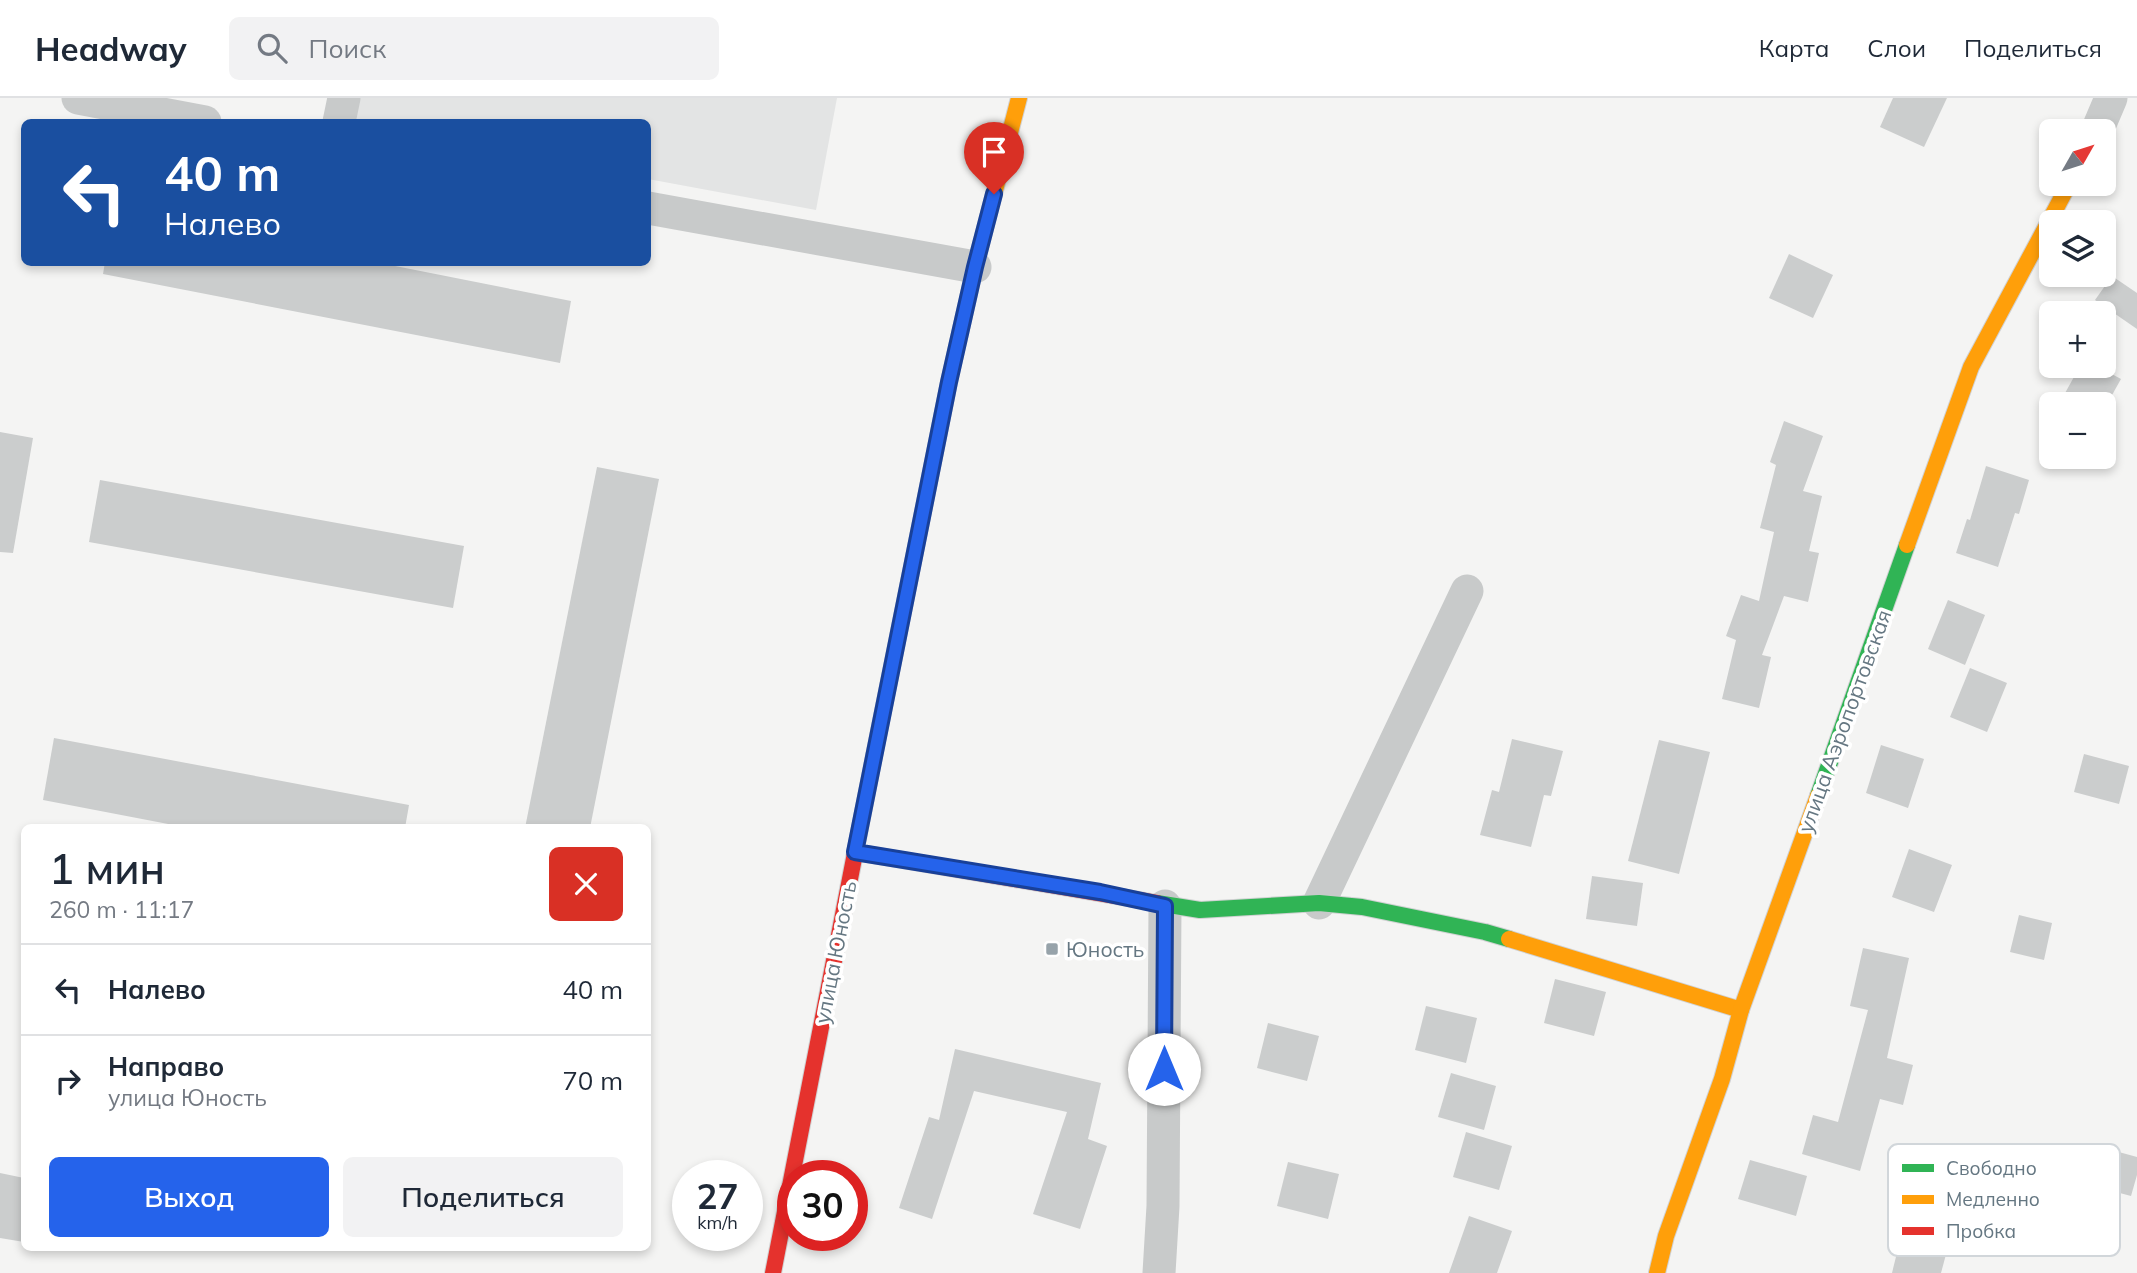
<!DOCTYPE html>
<html lang="ru">
<meta charset="utf-8">
<style>
body{margin:0;font-family:Mulish,sans-serif;background:#f2f2f3;color:#1f2937;height:100vh;display:flex;flex-direction:column;font-size:26px;white-space:nowrap}
*{box-sizing:border-box;margin:0}
p{font-size:23px;color:#747a83}
.icon{flex:none;width:38px;height:38px;fill:none;stroke:currentColor;stroke-width:2;stroke-linecap:round;stroke-linejoin:round}
.map{position:relative;flex:1;overflow:hidden}
.side{position:absolute;left:21px;top:726px;width:630px;height:427px;display:flex;flex-direction:column;background:#fff;border-radius:10px;box-shadow:0 4px 10px #0003}
.side>*{flex:none}
.hud{position:absolute;left:21px;top:21px;width:630px;height:147px;border-radius:10px;box-shadow:0 4px 10px #0003;background:#1a4fa0;color:#fff;overflow:hidden}
.needle{width:46px;rotate:51deg}
.controls{position:absolute;left:2039px;top:21px;display:grid;gap:14px}
.controls a{display:grid;place-items:center;width:77px;height:77px;border-radius:10px;background:#fff;box-shadow:0 4px 10px #0003;font-size:35px}
.speed{position:absolute;left:672px;top:1062px;display:flex;gap:14px;font-size:35px;font-weight:700;text-align:center}
.speed>*{display:grid;place-content:center;width:91px;height:91px;border-radius:50%;background:#fff;box-shadow:0 4px 10px #0003;line-height:1}
.speed small{font-size:18px;font-weight:400}
.speed .limit{border:10px solid #d22;background:#fff;color:#111}
.pin{position:absolute;display:grid;place-items:center;width:60px;height:60px;color:#fff;margin:-72px -30px;border-radius:50% 50% 50% 0;rotate:-45deg;box-shadow:0 0 7px #0007}
.pin .icon{rotate:45deg}
.me{position:absolute;width:77px;margin:-38px;rotate:0deg;stroke-linejoin:round;filter:drop-shadow(0 0 5px #0008)}
.turn{display:flex;align-items:center;gap:24px;height:147px;padding:0 28px;font-size:32px}
.turn .icon{width:91px;height:91px;stroke-width:2.5}
.turn b{display:block;font-size:49px;line-height:60px}
.round{display:grid;place-items:center;flex:none;width:74px;height:74px;border-radius:10px;background:#f2f2f3}
.overview{display:flex;align-items:center;justify-content:space-between;height:119px;padding:0 28px}
h1{font-size:42px;font-weight:600;line-height:52px}
.action{display:flex;gap:14px;margin-top:auto;padding:14px 28px}
.action a{flex:1;height:80px;border-radius:10px;background:#2563eb;color:#fff;font-size:28px;font-weight:600;line-height:80px;text-align:center}
.action a+a{background:#f2f2f3;color:#1f2937}
ul{padding:0;list-style:none}
li{display:flex;align-items:center;gap:21px;height:91px;padding:0 28px;border-top:2px solid #e0e1e3}
li div{flex:1}
li b{display:block;font-size:26px}
li em{font-style:normal}
header{display:flex;align-items:center;gap:42px;box-sizing:border-box;height:98px;padding:0 35px;background:#fff;border-bottom:2px solid #e0e1e3}
header strong{font-size:33px}
nav{display:flex;gap:38px;margin-inline-start:auto;font-size:24px}
.search{width:490px;height:63px;background:#f2f2f3;display:flex;align-items:center;gap:18px;box-sizing:border-box;padding:0 24px;border-radius:10px;color:#747a83;font-size:26px}
.map>svg:first-child{display:block}
.built{fill:#e3e4e4}
.building{fill:#cbcdcd}
.lines{fill:none;stroke-linecap:round;stroke-linejoin:round}
.fast-casing{stroke:#d0d1d2;stroke-width:18}
.slow-casing{stroke:#d0d1d2;stroke-width:18}
.jam-casing{stroke:#d0d1d2;stroke-width:18}
.street{stroke:#c8caca;stroke-width:33}
.fast{stroke:#30b455;stroke-width:16}
.slow{stroke:#ff9f0a;stroke-width:16}
.jam{stroke:#e5322d;stroke-width:16}
.route-casing{stroke:#184099;stroke-width:18}
.route{stroke:#2563eb;stroke-width:12}
.poi-dot{fill:#97a3aa;stroke:#fff;stroke-width:2.5}
.labels{text-anchor:middle;dominant-baseline:central;stroke-width:7;stroke-linejoin:round;paint-order:stroke}
.street-label{font-size:21px;fill:#657782;stroke:#fff}
.poi-label{font-size:21px;fill:#657782;stroke:#fff;text-anchor:start}
.key{fill:#fff;stroke:#d1d6da;stroke-width:2}
.key-label{font-size:19px;fill:#657782}
</style>
<header>
<strong>Headway</strong>
<div class="search"><svg class="icon" aria-label="search" viewBox="0 0 24 24"><circle cx="10" cy="10" r="6"/><path d="M15 15l6 6"/></svg>Поиск</div>
<nav><a>Карта</a><a>Слои</a><a>Поделиться</a></nav>
</header>
<div class="map">
<svg width="2137" height="1175" viewBox="0 0 2137 1175">
<rect width="100%" height="100%" fill="#f4f4f3"/>
<polygon class="built" points="355,0 837,0 816,112 648,81 648,24 351,24"/>
<g class="building">
<polygon points="1893,0 1947,0 1924,49 1880,29"/>
<polygon points="1789,156 1833,177 1813,220 1769,200"/>
<polygon points="105,164 375,164 571,203 560,265 103,176"/>
<polygon points="2112,178 2137,195 2137,231 2095,202"/>
<polygon points="2080,268 2097,268 2121,281 2107,306 2059,306"/>
<polygon points="1784,323 1823,338 1803,393 1822,398 1809,453 1819,455 1808,504 1784,498 1762,557 1771,559 1759,610 1722,601 1736,542 1726,538 1741,497 1759,503 1774,434 1760,430 1776,367 1770,364"/>
<polygon points="0,334 33,340 13,455 0,454"/>
<polygon points="1986,368 2029,382 2019,416 2015,415 1998,469 1956,455 1967,421 1970,422"/>
<polygon points="597,369 659,381 590,730 525,730"/>
<polygon points="100,382 464,448 453,510 89,444"/>
<polygon points="1948,502 1985,517 1965,567 1928,551"/>
<polygon points="1970,570 2007,585 1987,634 1950,619"/>
<polygon points="54,640 409,707 405,730 189,730 43,702"/>
<polygon points="1512,641 1563,653 1551,698 1544,697 1531,749 1480,737 1492,692 1499,694"/>
<polygon points="1659,642 1710,654 1679,776 1628,763"/>
<polygon points="1881,647 1924,661 1908,710 1866,695"/>
<polygon points="2084,656 2129,668 2119,706 2074,694"/>
<polygon points="1909,751 1952,767 1934,814 1892,799"/>
<polygon points="1592,778 1643,785 1637,828 1586,821"/>
<polygon points="2019,817 2052,825 2044,862 2010,854"/>
<polygon points="1863,850 1909,860 1887,960 1913,967 1903,1007 1880,1001 1860,1073 1802,1056 1813,1017 1838,1024 1868,912 1850,908"/>
<polygon points="1555,881 1606,894 1594,938 1544,925"/>
<polygon points="1426,908 1477,920 1466,965 1415,952"/>
<polygon points="1268,925 1319,938 1307,983 1257,970"/>
<polygon points="955,951 1101,985 1088,1041 1107,1048 1080,1131 1033,1116 1067,1014 974,993 932,1121 899,1110 929,1019 939,1022"/>
<polygon points="1451,975 1496,988 1484,1032 1438,1019"/>
<polygon points="1466,1034 1512,1048 1499,1092 1453,1079"/>
<polygon points="2097,1048 2137,1059 2137,1077 2131,1098 2086,1086"/>
<polygon points="1750,1062 1807,1078 1796,1118 1738,1101"/>
<polygon points="1288,1064 1339,1076 1328,1121 1277,1108"/>
<polygon points="0,1075 24,1080 24,1144 0,1140"/>
<polygon points="1469,1118 1512,1133 1497,1175 1449,1175"/>
<polygon points="1905,1122 1952,1134 1941,1175 1892,1175"/>
</g>
<g class="lines">
<defs>
<g id="fast">
<polyline points="1818,698 1907,447"/>
<polyline points="1157,805 1200,812 1319,805 1362,809 1485,834 1509,841"/>
</g>
<g id="slow">
<polyline points="1907,447 1971,269 2069,86"/>
<polyline points="874,658 949,284 975,169 1019,0"/>
<polyline points="1509,841 1741,912"/>
<polyline points="1657,1175 1666,1138 1722,981 1741,912 1818,698"/>
</g>
<g id="jam">
<polyline points="855,754 1157,805"/>
<polyline points="773,1175 874,658"/>
</g>
</defs>
<use href="#fast" class="fast-casing"/>
<use href="#slow" class="slow-casing"/>
<use href="#jam" class="jam-casing"/>
<g class="street">
<polyline points="78,0 205,24"/>
<polyline points="339,24 344,0"/>
<polyline points="2097,33 2111,0"/>
<polyline points="648,110 975,169"/>
<polyline points="1319,805 1467,493"/>
<polyline points="1159,1175 1163,1108 1165,808"/>
</g>
<use href="#fast" class="fast"/>
<use href="#slow" class="slow"/>
<use href="#jam" class="jam"/>
</g>
<g class="lines">
<defs>
<polyline id="route" points="994,96 975,169 949,284 855,754 1100,794 1165,808 1164,971"/>
</defs>
<use href="#route" class="route-casing"/>
<use href="#route" class="route"/>
</g>
<rect class="poi-dot" x="1045" y="844" width="14" height="14" rx="3.5"/>
<g class="labels">
<g class="street-label">
<text transform="translate(1844 623) rotate(-70)">улица Аэропортовская</text>
<text transform="translate(835 854) rotate(-79)">улица Юность</text>
</g>
<g class="poi-label">
<text x="1066" y="851">Юность</text>
</g>
</g>
<rect x="1888" y="1046" width="232" height="112" rx="10" class="key"/>
<rect x="1902" y="1066" width="32" height="8" fill="#30b455"/>
<rect x="1902" y="1097" width="32" height="9" fill="#ff9f0a"/>
<rect x="1902" y="1129" width="32" height="8" fill="#e5322d"/>
<g class="key-label">
<text x="1946" y="1077">Свободно</text>
<text x="1946" y="1108">Медленно</text>
<text x="1946" y="1140">Пробка</text>
</g>
</svg>
<div class="controls">
<a><svg class="needle" viewBox="-14 -14 28 28"><path d="M0-13l5 13h-10z" fill="#e53935"/><path d="M0 13l5-13h-10z" fill="#747a83"/></svg></a>
<a><svg class="icon" aria-label="layers" viewBox="0 0 24 24"><path d="M12 4l9 5-9 5-9-5zM3 14l9 5 9-5"/></svg></a>
<a>+</a>
<a>−</a>
</div>
<div class="speed"><div>27<small>km/h</small></div><div class="limit">30</div></div>
<div class="pin" style="left:994px;top:96px;background:#d93025"><svg class="icon" aria-label="arrive" viewBox="0 0 24 24"><path d="M6 21V4h12l-3 4 3 4H6"/></svg></div>
<svg class="me" style="left:1164px;top:971px" viewBox="-20 -20 40 40"><circle r="19" fill="#fff"/><path d="M0-13L10 11 0 6-10 11z" fill="#2563eb"/></svg>
<div class="hud">
<div class="turn"><svg class="icon" aria-label="left" viewBox="0 0 24 24"><path d="M17 20v-9H6M10 6l-5 5 5 5"/></svg><div><b>40 m</b>Налево</div></div>
</div>
<section class="side">
<div class="overview"><div><h1>1 мин</h1><p>260 m · 11:17</p></div><a class="round" style="background:#d93025;color:#fff"><svg class="icon" aria-label="close" viewBox="0 0 24 24"><path d="M6 6l12 12M18 6L6 18"/></svg></a></div>
<ul>
<li><svg class="icon" aria-label="left" viewBox="0 0 24 24"><path d="M17 20v-9H6M10 6l-5 5 5 5"/></svg><div><b>Налево</b></div><em>40 m</em></li>
<li><svg class="icon" aria-label="right" viewBox="0 0 24 24"><path d="M7 20v-9h11M14 6l5 5-5 5"/></svg><div><b>Направо</b><p>улица Юность</p></div><em>70 m</em></li>
</ul>
<div class="action"><a>Выход</a><a>Поделиться</a></div>
</section>
</div>
